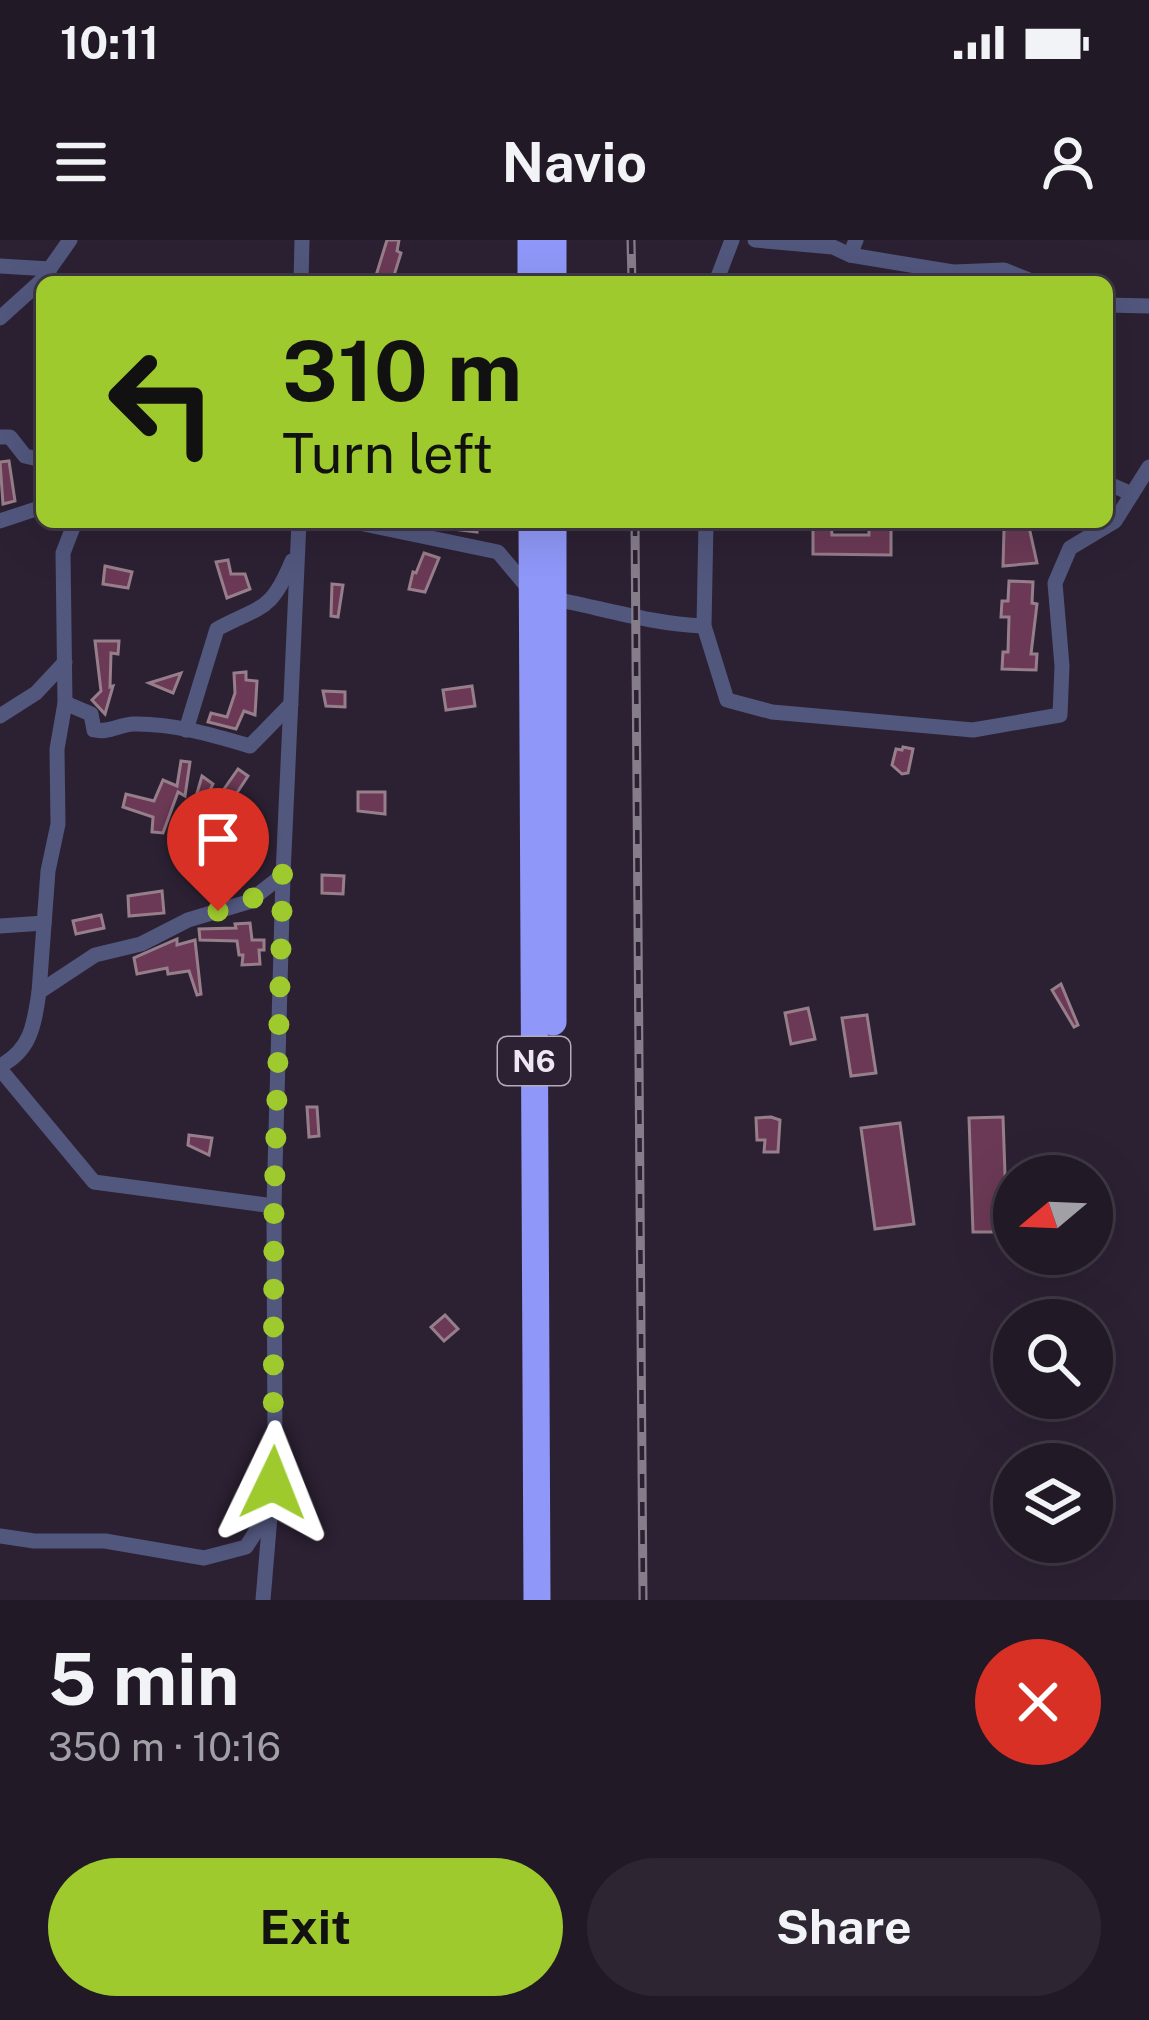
<!DOCTYPE html>
<meta charset="utf-8">
<style>
body{margin:0;font-family:"Public Sans",sans-serif;background:#2d2632;color:#f1f3f6;height:100vh;display:flex;flex-direction:column;font-size:45px;white-space:nowrap}
*{box-sizing:border-box;margin:0}
p{font-size:39px;color:#a2a0a7}
.icon{flex:none;width:66px;height:66px;fill:none;stroke:currentColor;stroke-width:2;stroke-linecap:round;stroke-linejoin:round}
.map{position:relative;height:1360px;overflow:hidden}
.side{display:flex;flex-direction:column;background:#211926;flex:1}
.side>*{flex:none}
.hud{position:absolute;left:36px;top:36px;width:1077px;height:252px;border-radius:18px;box-shadow:0 12px 48px #0002,0 0 0 3px #3e3843;background:#9eca2e;color:#111;overflow:hidden}
.needle{width:78px;rotate:251deg}
.tools{position:absolute;left:993px;top:915px;display:grid;gap:24px}
.tools a{display:grid;place-items:center;width:120px;height:120px;border-radius:50%;background:#211926;box-shadow:0 12px 48px #0002,0 0 0 3px #3e3843;font-size:60px}
.pin{position:absolute;display:grid;place-items:center;width:102px;height:102px;color:#fff;margin:-123px -51px;border-radius:50% 50% 50% 0;rotate:-45deg;box-shadow:0 0 12px #0007}
.pin .icon{rotate:45deg}
.me{position:absolute;width:132px;margin:-66px;rotate:2deg;stroke-linejoin:round;filter:drop-shadow(0 0 9px #0008)}
.turn{display:flex;align-items:center;gap:42px;height:252px;padding:0 48px;font-size:54px}
.turn .icon{width:156px;height:156px;stroke-width:2.5}
.turn b{display:block;font-size:84px;line-height:102px}
.round{display:grid;place-items:center;flex:none;width:126px;height:126px;border-radius:63px;background:#2d2632}
.summary{display:flex;align-items:center;justify-content:space-between;height:204px;padding:0 48px}
h1{font-size:72px;font-weight:700;line-height:90px}
.button{display:flex;gap:24px;margin-top:auto;padding:24px 48px}
.button a{flex:1;height:138px;border-radius:72px;background:#9eca2e;color:#111;font-size:48px;font-weight:700;line-height:138px;text-align:center}
.button a+a{background:#2d2632;color:#f1f3f6}
.status{display:flex;justify-content:space-between;align-items:center;height:84px;padding:0 60px;background:#211926;direction:ltr}
.status svg{height:33px;fill:currentColor}
header{display:flex;justify-content:space-between;align-items:center;height:156px;padding:0 48px;background:#211926;font-size:54px;font-weight:700}
.map>svg:first-child{display:block}
.building{fill:#6b3955;stroke:#967e8a;stroke-width:3}
.lines{fill:none;stroke-linecap:round;stroke-linejoin:round}
.street{stroke:#52577e;stroke-width:15}
.highway{stroke:#8f98f8;stroke-width:27}
.rail-casing{stroke:#867d8b;stroke-width:9}
.rail{stroke:#2c2133;stroke-width:4.5;stroke-dasharray:14;stroke-linecap:butt}
.route{stroke:#9eca2e;stroke-width:21;stroke-dasharray:0 37.8}
.labels{text-anchor:middle;dominant-baseline:central;stroke-width:9;stroke-linejoin:round;paint-order:stroke}
.shield{fill:#2c2133;stroke:#b4acb9;stroke-width:3}
.shield-label{font-size:30px;font-weight:bold;fill:#eee7f2}
</style>
<div class="status"><b>10:11</b><svg viewBox="0 0 49 12"><path d="M0 12V9h3v3zM5 12V6h3v6zM10 12V3h3v9zM15 12V0h3v12zM26 1h20v11H26zM47 4h2v5h-2z"/></svg></div>
<header><svg class="icon" aria-label="menu" viewBox="0 0 24 24"><path d="M4 6h16M4 12h16M4 18h16"/></svg>Navio<svg class="icon" aria-label="person" viewBox="0 0 24 24"><circle cx="12" cy="8" r="4"/><path d="M4 21q1-7 8-7t8 7"/></svg></header>
<div class="map">
<svg width="1149" height="1360" viewBox="0 0 1149 1360">
<rect width="100%" height="100%" fill="#2c2133"/>
<g class="building">
<polygon points="387,0 399,0 397,11 401,13 392,42 374,42"/>
<polygon points="9,221 15,261 3,264 0,222"/>
<polygon points="444,282 477,282 477,292 444,288"/>
<polygon points="813,282 831,282 832,295 869,295 869,288 891,289 891,315 813,314"/>
<polygon points="1029,287 1037,323 1003,326 1004,290"/>
<polygon points="424,313 439,318 425,352 409,349 413,332 416,333"/>
<polygon points="228,320 231,334 245,334 250,349 227,358 216,322"/>
<polygon points="105,326 132,332 128,348 103,344"/>
<polygon points="1009,341 1033,342 1032,363 1037,364 1031,414 1037,414 1036,430 1002,429 1003,412 1008,412 1009,377 1001,377 1002,361 1008,361"/>
<polygon points="332,344 343,345 338,377 331,376"/>
<polygon points="95,401 119,401 118,414 111,413 110,447 113,446 105,474 92,460 101,451"/>
<polygon points="246,432 246,440 257,441 255,475 244,471 236,489 208,482 211,473 227,477 235,453 234,433"/>
<polygon points="181,433 173,453 149,443"/>
<polygon points="472,446 475,466 446,470 443,450"/>
<polygon points="323,451 345,452 345,467 326,466"/>
<polygon points="903,507 913,509 908,533 902,534 892,525 896,509 902,510"/>
<polygon points="181,521 190,522 185,556 178,552 163,593 152,592 153,577 123,567 126,554 154,561 163,540 177,546"/>
<polygon points="238,529 248,536 227,568 224,549"/>
<polygon points="202,536 213,544 203,565 195,560"/>
<polygon points="358,552 385,552 385,574 358,571"/>
<polygon points="322,635 344,636 343,654 322,653"/>
<polygon points="162,651 164,673 129,676 128,656"/>
<polygon points="101,675 104,688 76,694 73,681"/>
<polygon points="250,683 252,700 264,700 264,710 259,710 260,724 242,725 243,715 239,715 237,701 200,700 199,689 236,688 235,684"/>
<polygon points="177,699 177,705 195,700 201,754 197,755 189,731 168,734 167,728 137,734 134,718"/>
<polygon points="1061,744 1078,785 1074,787 1052,750"/>
<polygon points="808,768 815,799 791,804 785,773"/>
<polygon points="867,775 876,833 851,836 842,778"/>
<polygon points="307,867 317,867 319,896 309,897"/>
<polygon points="771,877 780,880 778,912 764,912 765,900 757,900 756,878"/>
<polygon points="1003,877 1007,992 973,992 969,878"/>
<polygon points="900,883 914,984 875,989 861,888"/>
<polygon points="189,895 212,898 209,915 188,905"/>
<polygon points="445,1075 458,1089 444,1101 431,1087"/>
</g>
<g class="lines">
<g class="street">
<polyline points="755,0 833,7 850,15 856,0"/>
<polyline points="850,15 953,32 1004,30 1034,42"/>
<polyline points="0,26 50,29"/>
<polyline points="301,42 302,0"/>
<polyline points="716,42 732,0"/>
<polyline points="1107,65 1149,66"/>
<polyline points="0,78 41,41 70,0"/>
<polyline points="0,197 10,197 25,216 42,220"/>
<polyline points="1107,243 1132,254"/>
<polyline points="0,281 42,267"/>
<polyline points="354,282 498,312 529,349"/>
<polyline points="706,282 704,386 727,460 772,472 973,490 1060,475 1062,426 1055,343 1070,308 1115,281 1149,227"/>
<path d="M550 358C602 368 651 384 704 386"/>
<path d="M65 463 91 474 94 490C109 493 118 485 133 484 172 483 213 495 250 506L291 464"/>
<polyline points="0,476 36,453 65,422"/>
<path d="M186 490 217 389C262 365 271 372 292 321"/>
<polyline points="0,686 44,683"/>
<polyline points="39,752 48,631 58,584 57,509 65,463 63,313 75,282"/>
<path d="M0 826C31 810 34 785 39 752L95 715 141 704 188 680 248 662 283 635"/>
<polyline points="0,829 94,942 274,966"/>
<polyline points="0,1296 34,1301 105,1301 204,1318 246,1307 269,1271"/>
<polyline points="263,1360 275,1217 274,966 283,635 299,282"/>
</g>
<g class="highway">
<polyline points="531,0 531,42"/>
<polyline points="553,42 553,0"/>
<polyline points="532,282 537,1360"/>
<polyline points="553,782 553,282"/>
</g>
<defs>
<g id="rail">
<polyline points="631,0 632,42"/>
<polyline points="635,282 643,1360"/>
</g>
</defs>
<use href="#rail" class="rail-casing"/>
<use href="#rail" class="rail"/>
</g>
<g class="lines">
<polyline class="route" points="218,671 248,662 283,634 274,966 273,1243"/>
</g>
<g class="labels">
<rect class="shield" x="498" y="797" width="72" height="48" rx="9"/>
<g class="shield-label">
<text x="534" y="821">N6</text>
</g>
</g>
</svg>
<div class="tools">
<a><svg class="needle" viewBox="-14 -14 28 28"><path d="M0-13l5 13h-10z" fill="#e53935"/><path d="M0 13l5-13h-10z" fill="#a2a0a7"/></svg></a>
<a><svg class="icon" aria-label="search" viewBox="0 0 24 24"><circle cx="10" cy="10" r="6"/><path d="M15 15l6 6"/></svg></a>
<a><svg class="icon" aria-label="layers" viewBox="0 0 24 24"><path d="M12 4l9 5-9 5-9-5zM3 14l9 5 9-5"/></svg></a>
</div>
<div class="pin" style="left:218px;top:671px;background:#d93025"><svg class="icon" aria-label="arrive" viewBox="0 0 24 24"><path d="M6 21V4h12l-3 4 3 4H6"/></svg></div>
<svg class="me" style="left:273px;top:1243px" viewBox="-20 -20 40 40"><path d="M0-17L14 15 0 8-14 15z" fill="#9eca2e" stroke="#fff" stroke-width="4"/></svg>
<div class="hud">
<div class="turn"><svg class="icon" aria-label="left" viewBox="0 0 24 24"><path d="M17 20v-9H6M10 6l-5 5 5 5"/></svg><div><b>310 m</b>Turn left</div></div>
</div>
</div>
<section class="side">
<div class="summary"><div><h1>5 min</h1><p>350 m · 10:16</p></div><a class="round" style="background:#d93025;color:#fff"><svg class="icon" aria-label="close" viewBox="0 0 24 24"><path d="M6 6l12 12M18 6L6 18"/></svg></a></div>
<div class="button"><a>Exit</a><a>Share</a></div>
</section>
